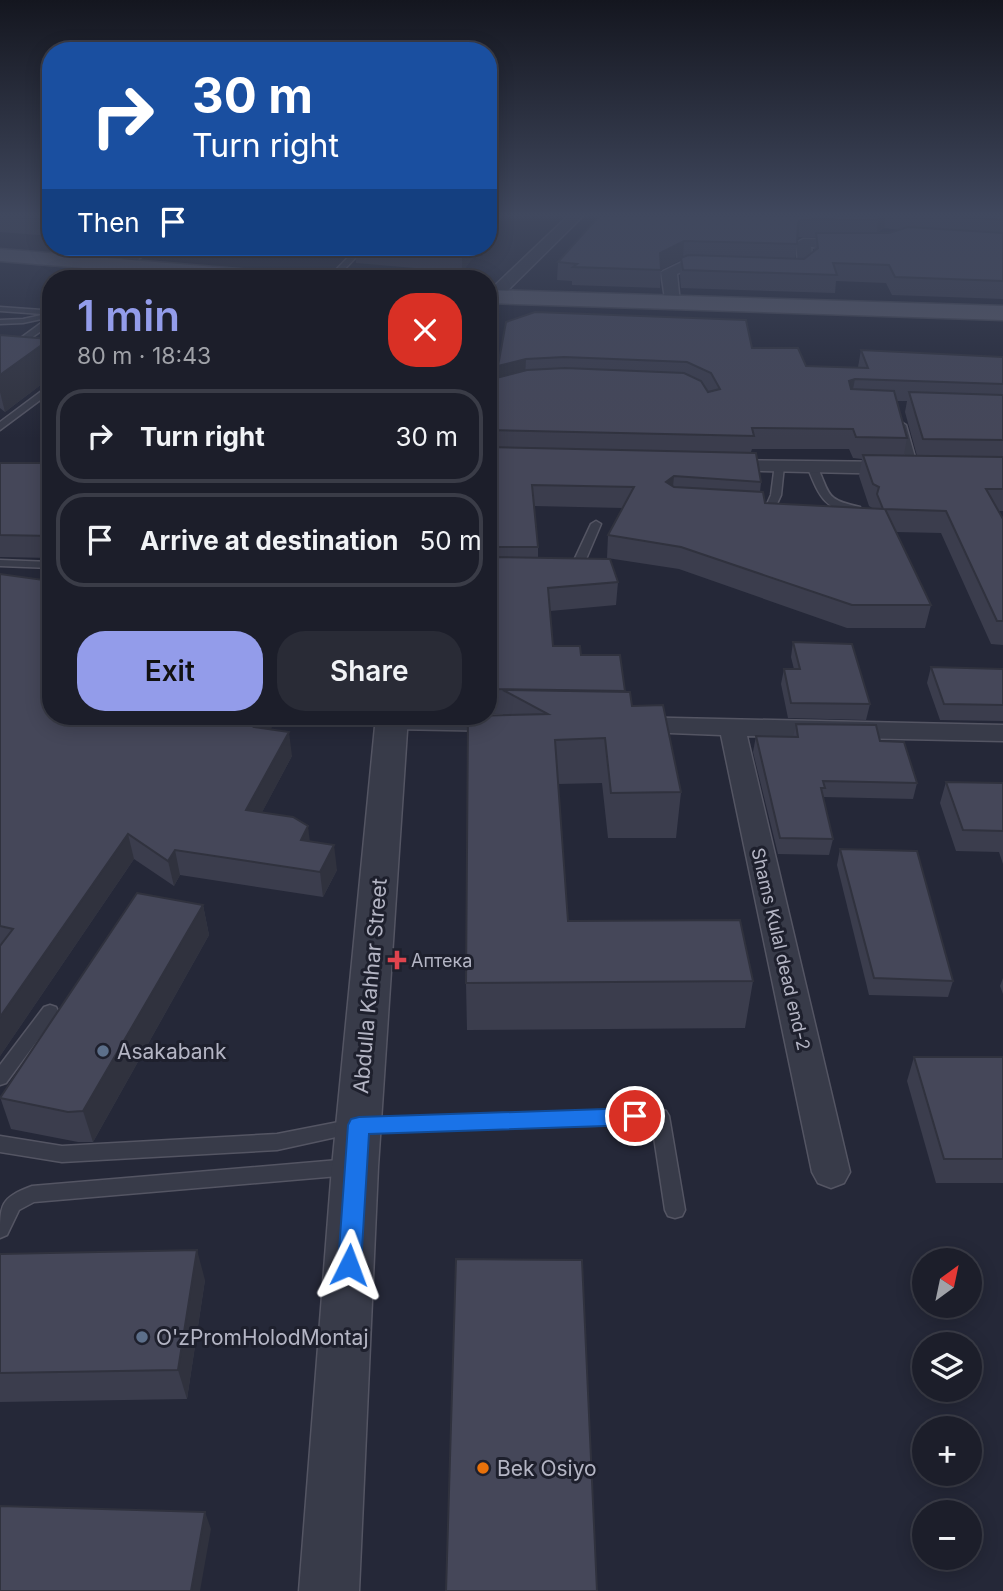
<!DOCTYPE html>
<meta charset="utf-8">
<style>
body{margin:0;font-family:Inter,sans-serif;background:#292b36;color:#f1f3f6;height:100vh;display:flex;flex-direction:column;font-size:26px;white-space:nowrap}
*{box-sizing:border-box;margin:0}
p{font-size:23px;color:#a0a2a8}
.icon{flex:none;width:38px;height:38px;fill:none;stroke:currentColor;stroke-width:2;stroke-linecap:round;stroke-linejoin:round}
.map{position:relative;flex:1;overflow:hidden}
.details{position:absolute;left:42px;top:270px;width:455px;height:455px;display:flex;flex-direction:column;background:#1c1e2a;border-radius:28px;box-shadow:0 4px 18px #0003,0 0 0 2px #3a3c47}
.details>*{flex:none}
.banner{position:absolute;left:42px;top:42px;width:455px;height:214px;border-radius:28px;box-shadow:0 4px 18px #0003,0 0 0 2px #3a3c47;background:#1a4fa0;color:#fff;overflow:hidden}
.needle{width:46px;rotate:33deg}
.tools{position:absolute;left:912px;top:1248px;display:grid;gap:14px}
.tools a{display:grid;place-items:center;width:70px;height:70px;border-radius:50%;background:#1c1e2a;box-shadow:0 4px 18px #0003,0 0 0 2px #3a3c47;font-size:35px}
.pin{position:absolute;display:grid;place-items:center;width:60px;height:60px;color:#fff;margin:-30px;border:4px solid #fff;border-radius:50%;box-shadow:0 2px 7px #0007}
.me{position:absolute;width:77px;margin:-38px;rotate:3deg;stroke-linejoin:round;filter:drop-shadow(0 0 5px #0008)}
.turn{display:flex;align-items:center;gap:24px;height:147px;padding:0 35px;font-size:32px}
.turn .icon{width:91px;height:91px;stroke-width:2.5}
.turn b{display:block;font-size:49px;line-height:60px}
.then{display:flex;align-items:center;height:66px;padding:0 35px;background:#0003;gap:14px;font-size:26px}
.round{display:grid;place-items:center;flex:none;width:74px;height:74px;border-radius:28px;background:#292b36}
.head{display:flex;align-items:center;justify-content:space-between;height:119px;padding:0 35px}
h1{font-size:42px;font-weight:600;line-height:52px;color:#939cea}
.cta{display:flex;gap:14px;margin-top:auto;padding:14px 35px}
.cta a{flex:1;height:80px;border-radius:28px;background:#939cea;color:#111;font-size:28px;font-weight:600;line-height:80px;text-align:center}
.cta a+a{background:#292b36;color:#f1f3f6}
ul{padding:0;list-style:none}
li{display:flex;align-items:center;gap:21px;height:94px;margin:0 14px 10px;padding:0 21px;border:4px solid #3a3c47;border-radius:28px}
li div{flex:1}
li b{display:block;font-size:26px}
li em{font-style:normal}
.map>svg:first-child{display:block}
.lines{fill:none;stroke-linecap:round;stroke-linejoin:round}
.service-casing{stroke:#545563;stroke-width:3}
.minor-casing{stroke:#545563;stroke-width:3}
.tertiary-casing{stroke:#545563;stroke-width:3}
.primary-casing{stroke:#424451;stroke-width:3}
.service{fill:#383b49;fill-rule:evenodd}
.minor{fill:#383b49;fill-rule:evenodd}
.tertiary{fill:#383b49;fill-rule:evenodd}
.primary{fill:#575968;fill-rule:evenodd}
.wall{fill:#3b3d4d;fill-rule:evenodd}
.shaded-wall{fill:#30323e}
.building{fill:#454759;stroke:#30323e;stroke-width:2}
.route{fill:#1a73e8;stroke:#114b97;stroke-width:2}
.health-dot{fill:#e0444e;stroke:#1e202d;stroke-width:2.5}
.service-dot{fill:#5c6f8a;stroke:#1e202d;stroke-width:2.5}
.food-dot{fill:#e8710a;stroke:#1e202d;stroke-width:2.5}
.labels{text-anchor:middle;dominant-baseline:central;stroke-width:6;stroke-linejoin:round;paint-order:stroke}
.street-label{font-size:18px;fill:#b4b5c4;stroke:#1e202d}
.poi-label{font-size:18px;fill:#b4b5c4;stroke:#1e202d;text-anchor:start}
.near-street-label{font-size:21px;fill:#b4b5c4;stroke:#1e202d}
.near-poi-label{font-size:21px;fill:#b4b5c4;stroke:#1e202d;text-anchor:start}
</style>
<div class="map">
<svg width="1003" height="1591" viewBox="0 0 1003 1591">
<rect width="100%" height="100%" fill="#252838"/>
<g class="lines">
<defs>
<g id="service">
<polygon points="358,247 371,247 363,250 336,278 328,278"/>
<polygon points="0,307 42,310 46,312 42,314 0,311"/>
<polygon points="51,313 51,317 23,323 0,324 0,320 23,319"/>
<polygon points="48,318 51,318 51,324 0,360 0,353"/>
<polygon points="51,384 51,392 0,430 0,422"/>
<polygon points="901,422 906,425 918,468 917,470 908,468 896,425"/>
<polygon points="775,464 784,466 781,495 775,508 754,511 754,507 767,504 771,495"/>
<path d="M808 464H816C831 494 823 499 860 507V511C825 515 818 493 807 466Z"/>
<polygon points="596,521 601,524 581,571 575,574 566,574 564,572 570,569 591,524"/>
<polygon points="0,560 51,562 51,568 0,566"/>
<polygon points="50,1005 56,1007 58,1011 56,1015 6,1083 0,1085 0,1065 44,1007"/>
<polygon points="660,1109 666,1111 669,1116 685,1210 682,1216 675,1218 668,1216 665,1210 652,1124 359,1132 277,1150 62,1162 0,1152 0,1136 62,1146 277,1134 359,1118"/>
<path d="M350 1159 357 1161 359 1167 357 1173 350 1175 34 1202 19 1210 7 1235 0 1238C0 1204 0 1198 32 1186Z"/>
</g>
<g id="minor">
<polygon points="568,216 583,216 494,304 488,306 488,292"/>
<polygon points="803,239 851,240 858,244 851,248 811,247 813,264 806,272 773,271 770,268 773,265 798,263 796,243"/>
<polygon points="137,247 153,247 127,269 117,269 114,266 117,263"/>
<path d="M684 261H716L723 265C712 275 691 267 677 274L680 303 678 306H666L661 272Z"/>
<polygon points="722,460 898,462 905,464 908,468 905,472 898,474 715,470 712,466 715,462"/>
<polygon points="504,715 513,717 517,723 513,729 504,731 391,729 382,727 378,721 382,716"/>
<polygon points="628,717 1003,725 1003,741 747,736 850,1172 844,1183 831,1188 818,1183 812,1172 721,735 619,731 615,725 619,719"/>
</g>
<polygon id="tertiary" points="376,716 408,716 378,1167 359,1591 299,1591 332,1167"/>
<g id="primary">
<polygon points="0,249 275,272 282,274 286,278 203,278 0,261"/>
<polygon points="488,290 1003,306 1003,320 488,303"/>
</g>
</defs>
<use href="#service" class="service-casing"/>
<use href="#minor" class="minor-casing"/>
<use href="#tertiary" class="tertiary-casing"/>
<use href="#primary" class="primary-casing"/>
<use href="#service" class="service"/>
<use href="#minor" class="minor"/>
<use href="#tertiary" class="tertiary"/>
<use href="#primary" class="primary"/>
</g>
<g class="wall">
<polygon points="0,216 51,216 51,236 0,232"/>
<path d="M599 216H1003V299L892 295 886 283 836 281 835 293 681 288 680 276 681 259 661 269 660 288 572 285V281L557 280 558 262ZM884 228 900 230 889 233H877ZM798 237H816L814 251 804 259 795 258Z"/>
<polygon points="188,247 268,247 258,252"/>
<polygon points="355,247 481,247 462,272 356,263"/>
<path d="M506 322 752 348 806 366 858 367 861 350 1003 357V511H999L1003 519V645L991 644 941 533 896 532 931 605 925 628H847L679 569 607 558 608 535 623 508 534 506 538 547V558L618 582 616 605 550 611 553 646 581 655 625 692 632 706 681 792 676 838H608L602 783 558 784 568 921 753 981 745 1028 467 1030 466 983 503 715V713H488V383H495L498 377V366ZM897 401H907L905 412 917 456 904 455 907 438ZM752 449H849L853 458 862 459 859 476 869 506 874 509 765 503 760 492 761 482 751 452Z"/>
<polygon points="0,335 50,339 51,344 51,377 5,412 0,408"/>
<polygon points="0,463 51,463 51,558 0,557"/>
<polygon points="0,574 271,729 292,756 262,812 310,841 337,870 323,897 180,875 174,886 134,859 0,1056"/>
<polygon points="793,642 870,704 866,720 788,718 781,684 784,669 794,669 791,657"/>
<polygon points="931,667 1003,669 1003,721 940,720 927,683"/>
<polygon points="796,724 880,741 917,783 913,799 823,797 833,839 829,855 778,854 753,752 756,736 793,737"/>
<polygon points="946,782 1003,783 1003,864 999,852 956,851 940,803"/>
<polygon points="840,849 953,981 948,997 869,995 837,865"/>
<polygon points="203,905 209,935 93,1142 78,1142 11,1129 0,1097"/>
<polygon points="1003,978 1003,994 1000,986"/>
<polygon points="914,1057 1003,1057 1003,1183 936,1183 907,1081"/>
<polygon points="0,1254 205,1280 187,1399 0,1402"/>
</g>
<g class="shaded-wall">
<polygon points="491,216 502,216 501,219 488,237 488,220"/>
<polygon points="878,216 886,216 884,228 877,232"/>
<polygon points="800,220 798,237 795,240 798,223"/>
<polygon points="684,241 683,259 661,270 660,253"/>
<polygon points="258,247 268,247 258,252"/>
<polygon points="467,247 481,247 462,272 462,254"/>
<polygon points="50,339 51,344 51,377 5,412 0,392 0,375"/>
<polygon points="526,359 525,378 498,386 498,366"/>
<polygon points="855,379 851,399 849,381"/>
<polygon points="674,476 672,497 666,482"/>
<polygon points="261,716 279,716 257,751 254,727"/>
<polygon points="289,732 292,756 250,835 246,810"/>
<polygon points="308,826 311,851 301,840"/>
<polygon points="128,834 134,859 0,1056 0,1017"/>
<polygon points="334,845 337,870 323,897 320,872"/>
<polygon points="175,850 180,875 174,886 168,861"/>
<polygon points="203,905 209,935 93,1142 83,1111"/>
<polygon points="197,1250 205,1280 187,1399 178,1370"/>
<polygon points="205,1512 211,1529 200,1591 191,1591"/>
</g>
<g class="building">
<polygon points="4,216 51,216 51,220"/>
<polygon points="599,216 801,216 831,220 836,216 879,216 879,220 800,220 798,223 797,244 684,241 660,253 661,270 573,267 577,264 558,262"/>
<polygon points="951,216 1003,216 1003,220"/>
<polygon points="908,227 1003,233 1003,281 895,277 889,265 833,263 837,275 683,270 681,258 688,255 804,259 818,248 816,233 889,233"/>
<polygon points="371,247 467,247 462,254"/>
<polygon points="535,312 746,320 752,348 798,348 806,366 868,368 861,350 1003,357 1003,384 855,379 849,381 851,389 894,391 907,438 856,437 853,429 752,428 754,436 488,430 488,383 495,383 496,378 527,370 565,368 684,373 701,381 708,392 720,389 711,373 687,362 564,357 526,359 498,366 506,322"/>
<polygon points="0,335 50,339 0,375"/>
<polygon points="909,392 1003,395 1003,440 923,439"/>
<polygon points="488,447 756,453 761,482 674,476 666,482 674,487 763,492 765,503 883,509 877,494 879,487 873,484 863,455 1003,457 1003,489 986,489 1003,519 1003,621 997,621 946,511 885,509 931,605 852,605 681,547 608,535 634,487 532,485 538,547 488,547"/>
<polygon points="0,463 51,463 51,536 0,535"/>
<polygon points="488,557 610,559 618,582 548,588 553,646 580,646 581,655 620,655 625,691 488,689"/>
<polygon points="0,574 51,581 51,716 261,716 254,727 289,732 246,810 293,817 308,826 301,840 334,845 320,872 175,850 168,861 128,834 0,1017 0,946 13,929 0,926"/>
<polygon points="793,642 852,644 870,704 791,703 784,669 800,669"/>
<polygon points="931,667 1003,669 1003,705 944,704"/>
<polygon points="503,690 630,692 632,706 663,705 681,792 611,793 605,738 555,740 568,921 740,920 753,981 466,983 468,716 548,714"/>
<polygon points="796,724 876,725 880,741 904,742 917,783 823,781 825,788 821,788 833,839 780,838 756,736 798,737"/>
<polygon points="946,782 1003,783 1003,831 963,830"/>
<polygon points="840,849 917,851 953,981 874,978"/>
<polygon points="137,893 203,905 83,1111 68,1112 0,1098"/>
<polygon points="914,1057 1003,1057 1003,1159 944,1159"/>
<polygon points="197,1250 178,1370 0,1373 0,1254"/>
<polygon points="456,1259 582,1260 597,1591 446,1591"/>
<polygon points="0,1506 205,1512 191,1591 0,1591"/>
</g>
<linearGradient id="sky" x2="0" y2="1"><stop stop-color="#14161f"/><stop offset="0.49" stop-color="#40485e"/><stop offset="1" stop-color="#40485e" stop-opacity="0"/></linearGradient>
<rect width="1003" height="439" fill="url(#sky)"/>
<polygon class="route" points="635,1108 642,1111 645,1116 642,1122 635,1125 369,1134 361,1265 357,1272 349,1275 341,1272 338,1265 348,1125 351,1119 359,1117"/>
<path class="health-dot" d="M393.5 949.5h7v7h7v7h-7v7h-7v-7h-7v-7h7z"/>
<g class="service-dot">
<circle cx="103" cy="1051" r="7"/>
<circle cx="142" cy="1337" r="7"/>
</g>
<circle class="food-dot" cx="483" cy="1468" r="7"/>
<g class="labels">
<g class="street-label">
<text transform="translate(781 949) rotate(77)">Shams Kulal dead end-2</text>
</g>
<g class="poi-label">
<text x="411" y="960">Аптека</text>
</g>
<g class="near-street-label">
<text transform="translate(370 986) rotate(-85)">Abdulla Kahhar Street</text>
</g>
<g class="near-poi-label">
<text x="117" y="1051">Asakabank</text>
<text x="156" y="1337">O'zPromHolodMontaj</text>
<text x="497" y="1468">Bek Osiyo</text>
</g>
</g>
</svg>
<div class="tools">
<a><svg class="needle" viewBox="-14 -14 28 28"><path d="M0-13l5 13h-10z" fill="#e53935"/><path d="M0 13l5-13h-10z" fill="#a0a2a8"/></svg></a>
<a><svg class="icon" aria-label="layers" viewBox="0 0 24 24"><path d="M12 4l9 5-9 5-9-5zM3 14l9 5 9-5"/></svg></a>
<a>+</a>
<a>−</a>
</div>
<div class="pin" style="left:635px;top:1116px;background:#d93025"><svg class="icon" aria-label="arrive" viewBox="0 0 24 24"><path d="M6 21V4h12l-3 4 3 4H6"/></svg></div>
<svg class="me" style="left:349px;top:1265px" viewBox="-20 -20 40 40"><path d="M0-17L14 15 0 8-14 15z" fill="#1a73e8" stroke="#fff" stroke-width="4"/></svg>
<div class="banner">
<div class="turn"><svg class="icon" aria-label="right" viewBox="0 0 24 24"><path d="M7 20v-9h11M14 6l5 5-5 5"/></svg><div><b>30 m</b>Turn right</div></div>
<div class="then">Then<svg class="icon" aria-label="arrive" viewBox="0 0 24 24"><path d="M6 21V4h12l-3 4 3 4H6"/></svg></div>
</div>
<section class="details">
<div class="head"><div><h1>1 min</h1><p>80 m · 18:43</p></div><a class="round" style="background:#d93025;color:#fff"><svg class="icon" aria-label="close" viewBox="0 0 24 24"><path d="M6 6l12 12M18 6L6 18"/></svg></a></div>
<ul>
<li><svg class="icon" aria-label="right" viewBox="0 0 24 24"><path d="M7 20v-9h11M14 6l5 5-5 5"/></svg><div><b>Turn right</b></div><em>30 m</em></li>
<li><svg class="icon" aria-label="arrive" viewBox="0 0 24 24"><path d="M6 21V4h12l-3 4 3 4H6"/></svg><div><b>Arrive at destination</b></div><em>50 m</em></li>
</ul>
<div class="cta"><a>Exit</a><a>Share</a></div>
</section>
</div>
